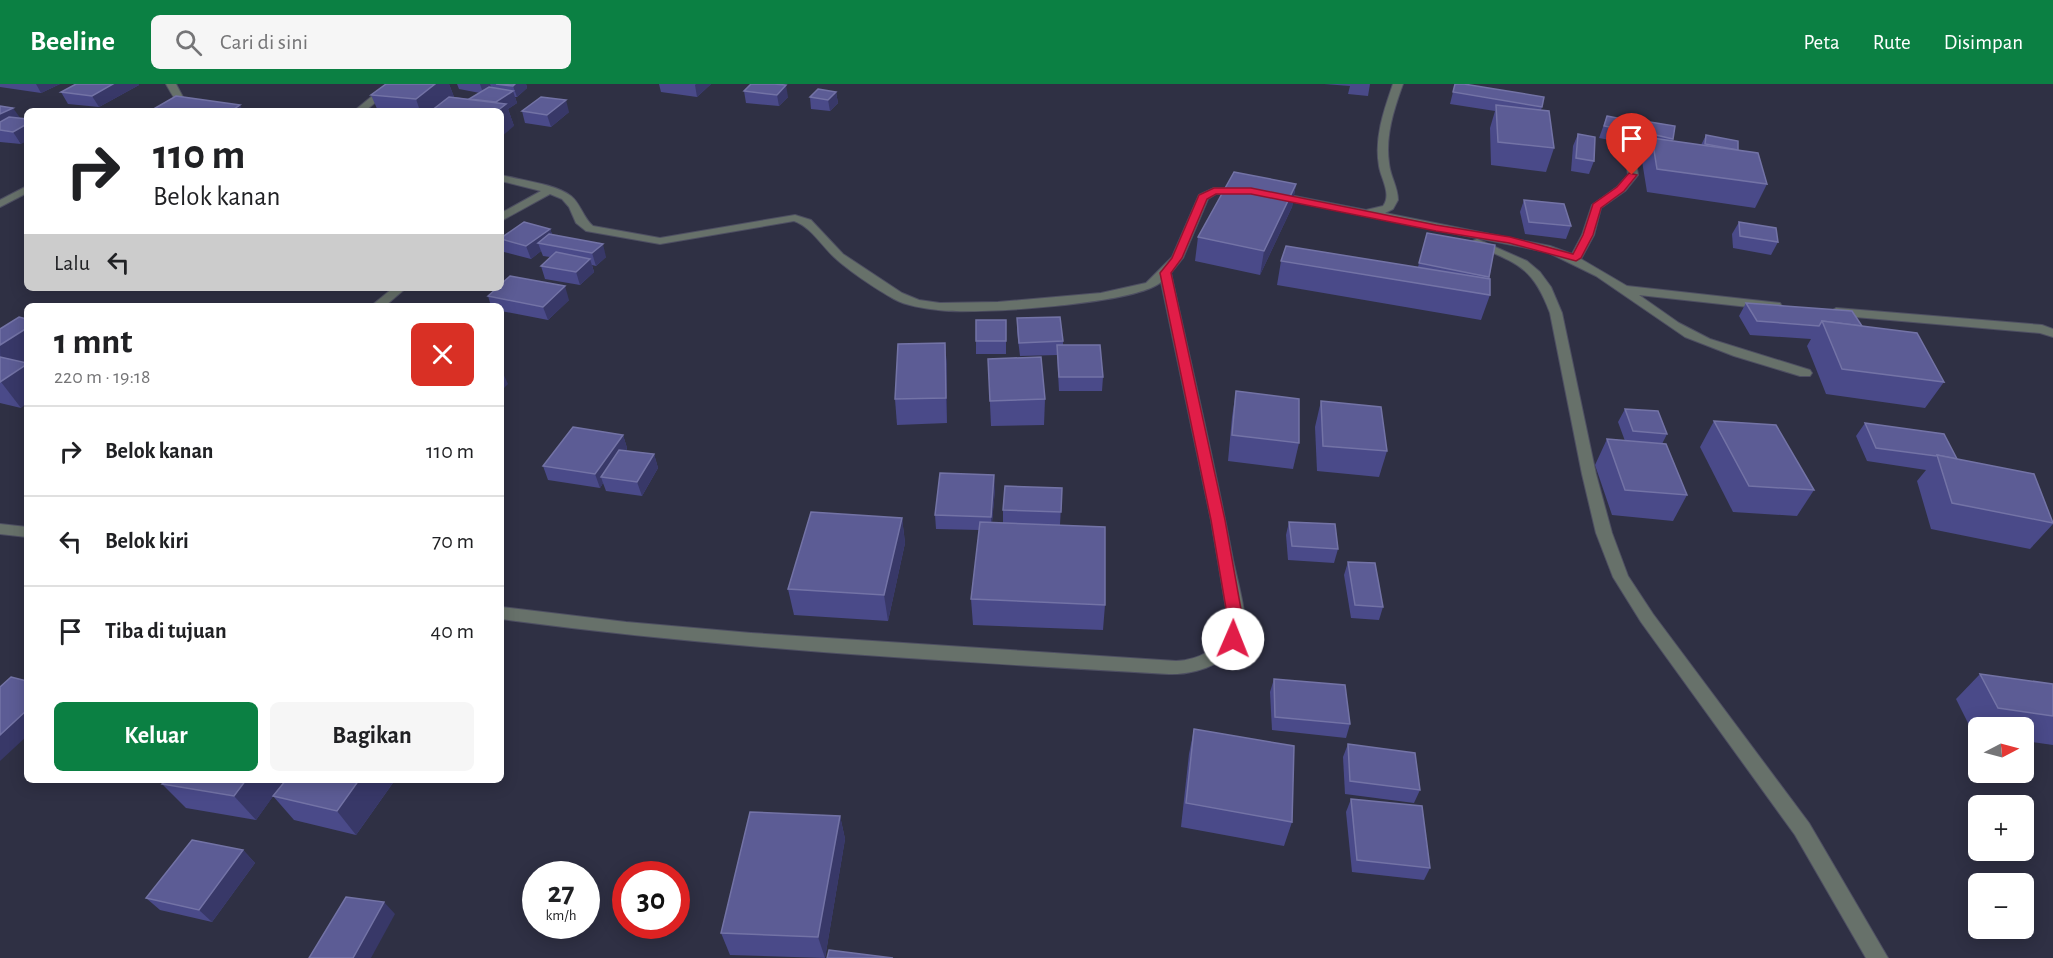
<!DOCTYPE html>
<html lang="id">
<meta charset="utf-8">
<style>
body{margin:0;font-family:"Alegreya Sans",sans-serif;background:#f6f6f6;color:#202124;height:100vh;display:flex;flex-direction:column;font-size:22px;white-space:nowrap}
*{box-sizing:border-box;margin:0}
p{font-size:20px;color:#757577}
.icon{flex:none;width:33px;height:33px;fill:none;stroke:currentColor;stroke-width:2;stroke-linecap:round;stroke-linejoin:round}
.map{position:relative;flex:1;overflow:hidden}
.details{position:absolute;left:24px;top:219px;width:480px;height:480px;display:flex;flex-direction:column;background:#fff;border-radius:9px;box-shadow:0 3px 15px #0003}
.details>*{flex:none}
.hud{position:absolute;left:24px;top:24px;width:480px;height:183px;border-radius:9px;box-shadow:0 3px 15px #0003;background:#fff;color:#202124;overflow:hidden}
.needle{width:39px;rotate:84deg}
.tools{position:absolute;left:1968px;top:633px;display:grid;gap:12px}
.tools a{display:grid;place-items:center;width:66px;height:66px;border-radius:9px;background:#fff;box-shadow:0 3px 15px #0003;font-size:30px}
.speed{position:absolute;left:522px;top:777px;display:flex;gap:12px;font-size:30px;font-weight:700;text-align:center}
.speed>*{display:grid;place-content:center;width:78px;height:78px;border-radius:50%;background:#fff;box-shadow:0 3px 15px #0003;line-height:1}
.speed small{font-size:15px;font-weight:400}
.speed .limit{border:9px solid #d22;background:#fff;color:#111}
.pin{position:absolute;display:grid;place-items:center;width:51px;height:51px;color:#fff;margin:-62px -26px;border-radius:50% 50% 50% 0;rotate:-45deg;box-shadow:0 0 6px #0007}
.pin .icon{rotate:45deg}
.me{position:absolute;width:66px;margin:-33px;rotate:1deg;stroke-linejoin:round;filter:drop-shadow(0 0 4px #0008)}
.turn{display:flex;align-items:center;gap:21px;height:126px;padding:0 30px;font-size:27px}
.turn .icon{width:78px;height:78px;stroke-width:2.5}
.turn b{display:block;font-size:42px;line-height:51px}
.then{display:flex;align-items:center;height:57px;padding:0 30px;background:#0003;gap:12px;font-size:22px}
.round{display:grid;place-items:center;flex:none;width:63px;height:63px;border-radius:9px;background:#f6f6f6}
.overview{display:flex;align-items:center;justify-content:space-between;height:102px;padding:0 30px}
h1{font-size:36px;font-weight:600;line-height:45px}
.action{display:flex;gap:12px;margin-top:auto;padding:12px 30px}
.action a{flex:1;height:69px;border-radius:9px;background:#0b8043;color:#fff;font-size:24px;font-weight:600;line-height:69px;text-align:center}
.action a+a{background:#f6f6f6;color:#202124}
ul{padding:0;list-style:none}
li{display:flex;align-items:center;gap:18px;height:90px;padding:0 30px;border-top:2px solid #e0e0e0}
li div{flex:1}
li b{display:block;font-size:22px}
li em{font-style:normal}
header{display:flex;align-items:center;gap:36px;box-sizing:border-box;height:84px;padding:0 30px;background:#0b8043;color:#fff}
header strong{font-size:28px}
nav{display:flex;gap:33px;margin-inline-start:auto;font-size:21px}
.search{width:420px;height:54px;background:#f6f6f6;display:flex;align-items:center;gap:15px;box-sizing:border-box;padding:0 21px;border-radius:9px;color:#757577;font-size:22px}
.map>svg:first-child{display:block}
.lines{fill:none;stroke-linecap:round;stroke-linejoin:round}
.minor-casing{stroke:#4e4f62;stroke-width:2}
.minor{fill:#67716a;fill-rule:evenodd}
.wall{fill:#4a4a89}
.shaded-wall{fill:#383868}
.building{fill:#5c5c95;stroke:#7373a6;stroke-width:1.5}
.route{fill:#e11d48;stroke:#92132f;stroke-width:1.5}
</style>
<header>
<strong>Beeline</strong>
<div class="search"><svg class="icon" aria-label="search" viewBox="0 0 24 24"><circle cx="10" cy="10" r="6"/><path d="M15 15l6 6"/></svg>Cari di sini</div>
<nav><a>Peta</a><a>Rute</a><a>Disimpan</a></nav>
</header>
<div class="map">
<svg width="2053" height="874" viewBox="0 0 2053 874">
<rect width="100%" height="100%" fill="#2f3044"/>
<g class="lines">
<defs>
<g id="minor">
<path d="M166 0H176L184 15 200 27C180 27 175 16 166 0Z"/>
<polygon points="387,0 398,0 365,27 354,27"/>
<path d="M1393 0H1403C1394 25 1385 52 1389 79 1390 92 1398 103 1398 116L1393 125 1385 129 1550 162 1572 170 1582 151 1592 121 1617 103 1628 91 1626 74 1635 72 1638 91 1625 107 1601 124 1594 151 1581 175 1627 202 1780 219 1782 222 1776 226 1639 211 1679 239 1710 255 1810 286 1812 289 1810 292H1800L1734 272 1685 253 1596 192 1547 168 1270 113V109L1274 108 1366 126 1383 122C1392 110 1381 95 1379 82 1374 54 1384 26 1393 0Z"/>
<path d="M501 91C520 96 556 100 571 112 581 120 583 134 593 142L660 154 795 131 811 136 843 170 902 209 919 216 940 219 998 218 1101 209 1146 199 1172 173 1199 111 1214 104H1249V108L1216 110 1208 115 1183 174 1171 189C1192 285 1215 380 1233 476 1236 491 1247 530 1245 543 1239 577 1198 591 1169 590 946 577 723 565 501 535V523L626 538 751 549 1176 577C1199 576 1220 565 1229 542L1211 436 1161 198C1137 220 974 231 938 226 923 224 907 222 894 215 876 205 849 187 834 173 821 161 811 143 794 137L660 160 586 147 576 139 569 123 562 115 550 110 501 137V129L541 107 501 97Z"/>
<polygon points="27,102 27,109 0,123 0,116"/>
<path d="M1477 155 1527 177 1540 188 1551 203 1562 229 1596 390 1612 449 1628 492 1653 530 1809 739 1888 874H1866L1795 751 1641 538 1613 493 1596 449 1582 390 1550 229C1532 181 1517 180 1473 160L1471 158Z"/>
<polygon points="393,204 406,204 385,222 371,222"/>
<polygon points="1836,224 2042,241 2053,245 2053,253 2040,249 1832,231 1830,228"/>
<polygon points="0,440 27,443 27,453 0,450"/>
</g>
</defs>
<use href="#minor" class="minor-casing"/>
<use href="#minor" class="minor"/>
</g>
<g class="wall">
<polygon points="0,0 60,0 41,9 0,3"/>
<polygon points="76,0 139,0 139,1 99,23 68,20 61,8"/>
<polygon points="386,0 449,0 454,13 469,15 480,9 459,5 457,0 526,0 527,4 517,13 515,13 517,19 508,25 514,42 501,27 378,27 371,11"/>
<polygon points="659,0 711,0 697,13 661,8"/>
<polygon points="751,0 788,13 779,22 746,19 744,7"/>
<polygon points="1324,0 1370,0 1368,12 1348,10 1350,2"/>
<polygon points="1455,0 1542,23 1541,26 1554,64 1546,88 1491,81 1490,44 1495,27 1450,20"/>
<polygon points="836,8 838,19 830,27 811,25 810,13"/>
<polygon points="0,22 21,60 0,58"/>
<polygon points="522,27 569,28 551,43 525,39"/>
<polygon points="1607,32 1635,48 1631,60 1599,54"/>
<polygon points="1650,38 1673,55 1672,57 1701,61 1706,51 1738,66 1767,100 1755,124 1647,108 1642,77 1648,63 1642,61 1645,50"/>
<polygon points="1578,50 1594,77 1589,90 1571,87 1573,62"/>
<polygon points="1296,100 1292,123 1260,191 1195,177 1198,153"/>
<polygon points="1524,116 1571,142 1566,155 1525,150 1520,128"/>
<polygon points="1739,138 1778,158 1771,171 1733,164 1732,150"/>
<polygon points="550,145 552,150 606,173 596,182 592,181 594,188 580,201 545,195 541,182 550,173 543,172 541,167 531,175 504,168 501,158 501,154"/>
<polygon points="1427,149 1495,161 1489,195 1490,211 1481,236 1277,201 1281,177 1418,183"/>
<polygon points="488,212 569,216 548,236 501,227 501,222 491,222"/>
<polygon points="1746,219 1862,242 1944,298 1925,324 1826,310 1807,262 1811,255 1750,251 1739,232"/>
<polygon points="1017,234 1063,257 1063,261 1103,293 1102,307 1059,307 1057,271 1020,272 1017,247"/>
<polygon points="1006,236 1006,270 976,270 976,257"/>
<polygon points="0,245 21,324 0,319"/>
<polygon points="945,259 947,284 947,339 897,341 895,315"/>
<polygon points="988,275 1045,315 1044,341 991,342"/>
<polygon points="1236,307 1299,359 1293,385 1228,377 1232,333"/>
<polygon points="1321,317 1387,367 1379,393 1317,387 1315,343"/>
<polygon points="1625,325 1667,350 1662,360 1687,411 1673,437 1612,431 1595,381 1607,355 1625,357 1618,338"/>
<polygon points="1714,337 1814,406 1797,432 1733,428 1700,363"/>
<polygon points="1865,339 1957,375 2053,438 2053,440 2030,465 1931,445 1917,397 1926,386 1867,377 1856,352"/>
<polygon points="623,351 627,364 626,367 654,370 658,384 642,412 606,407 603,399 600,404 548,396 543,382"/>
<polygon points="1062,404 1060,441 1105,521 1103,546 973,541 971,515 979,446 936,445 935,431 995,405 992,439 1003,439 1003,426"/>
<polygon points="902,434 905,459 888,537 794,531 788,505"/>
<polygon points="1289,438 1338,465 1334,479 1288,476 1286,451"/>
<polygon points="1348,478 1383,523 1379,536 1351,534 1344,491"/>
<polygon points="1980,590 2053,600 2053,661 2024,657 2024,644 1978,644 1978,650 1973,649 1956,615"/>
<polygon points="1274,595 1350,640 1346,654 1272,646 1270,608"/>
<polygon points="1194,645 1292,738 1284,762 1181,743 1189,670"/>
<polygon points="1348,660 1420,706 1414,719 1345,710 1343,673"/>
<polygon points="286,696 395,696 356,751 294,736 273,712 256,736 186,724 162,700"/>
<polygon points="1351,715 1430,784 1424,796 1352,788 1346,728"/>
<polygon points="840,732 845,755 825,874 730,871 721,849"/>
<polygon points="243,766 255,779 212,838 160,826 146,814"/>
</g>
<g class="shaded-wall">
<polygon points="36,0 60,0 41,9"/>
<polygon points="113,0 139,0 139,1 99,23 92,12"/>
<polygon points="435,0 449,0 454,13 437,27 420,27 416,15"/>
<polygon points="480,0 490,0 492,4 483,9"/>
<polygon points="515,0 526,0 527,4 517,13 513,2"/>
<polygon points="696,0 711,0 697,13 695,1"/>
<polygon points="786,1 788,13 779,22 777,11"/>
<polygon points="513,7 517,19 508,25 514,42 501,53 501,27 492,27 490,22"/>
<polygon points="836,8 838,19 830,27 828,16"/>
<polygon points="566,16 569,28 551,43 547,31"/>
<polygon points="240,21 243,27 231,27"/>
<polygon points="13,24 21,35 0,46 0,30"/>
<polygon points="27,40 27,57 21,60 13,48"/>
<polygon points="1296,100 1292,123 1260,191 1264,167"/>
<polygon points="550,145 555,158 538,159 541,167 531,175 526,162"/>
<polygon points="603,160 606,173 596,182 592,169"/>
<polygon points="590,175 594,188 580,201 576,188"/>
<polygon points="565,202 569,216 548,236 543,223"/>
<polygon points="27,244 27,319 21,324 1,298 0,261"/>
<polygon points="945,259 947,284 947,339 946,314"/>
<polygon points="502,287 508,300 501,307 501,288"/>
<polygon points="623,351 627,364 607,394 601,393 603,399 600,404 595,390"/>
<polygon points="654,370 658,384 642,412 637,398"/>
<polygon points="994,391 995,405 991,447 991,433"/>
<polygon points="902,434 905,459 888,537 884,511"/>
<polygon points="27,626 27,652 0,677 0,651"/>
<polygon points="246,696 285,696 256,736 234,712"/>
<polygon points="359,696 395,696 356,751 337,727"/>
<polygon points="840,732 845,755 825,874 818,853"/>
<polygon points="243,766 255,779 212,838 199,826"/>
<polygon points="384,818 395,830 371,874 353,874"/>
</g>
<g class="building">
<polygon points="76,0 113,0 92,12 61,8"/>
<polygon points="386,0 435,0 416,15 371,11"/>
<polygon points="496,0 515,0 513,2"/>
<polygon points="751,0 774,0 786,1 777,11 744,7"/>
<polygon points="1455,0 1464,0 1544,13 1542,23 1453,8"/>
<polygon points="489,3 513,7 496,18 469,15"/>
<polygon points="818,5 836,8 828,16 810,13"/>
<polygon points="176,12 240,21 231,27 150,27"/>
<polygon points="449,13 506,20 497,27 431,27"/>
<polygon points="541,13 566,16 547,31 522,27"/>
<polygon points="1496,21 1549,27 1554,64 1498,58"/>
<polygon points="0,22 13,24 0,30"/>
<polygon points="1607,32 1638,38 1635,48 1604,42"/>
<polygon points="9,33 27,35 27,40 13,48 0,46 0,38"/>
<polygon points="1650,38 1675,42 1673,55 1647,49"/>
<polygon points="1578,50 1595,53 1594,77 1576,74"/>
<polygon points="1706,51 1738,57 1738,66 1705,60"/>
<polygon points="1652,54 1758,69 1767,100 1657,85"/>
<polygon points="1234,88 1296,100 1264,167 1198,153"/>
<polygon points="1524,116 1564,120 1571,142 1529,138"/>
<polygon points="524,138 550,145 526,162 501,155 501,154"/>
<polygon points="1739,138 1776,144 1778,158 1740,152"/>
<polygon points="1427,149 1495,161 1489,193 1419,179"/>
<polygon points="549,150 603,160 592,169 538,159"/>
<polygon points="1286,162 1490,195 1490,211 1281,177"/>
<polygon points="556,168 590,175 576,188 541,182"/>
<polygon points="510,192 565,202 543,223 488,212 497,204 501,204 501,200"/>
<polygon points="1746,219 1852,227 1862,242 1822,237 1819,242 1757,237"/>
<polygon points="61,220 73,222 57,222"/>
<polygon points="19,233 27,235 27,244 0,261 0,245"/>
<polygon points="1060,233 1063,257 1019,259 1017,234"/>
<rect x="976" y="236" width="30" height="21"/>
<polygon points="1822,237 1917,249 1944,298 1842,285"/>
<polygon points="945,259 946,314 895,315 898,260"/>
<polygon points="1057,261 1100,261 1103,293 1059,293"/>
<polygon points="0,273 27,279 27,280 0,298"/>
<polygon points="1041,273 1045,315 990,317 988,275"/>
<polygon points="1236,307 1299,315 1299,359 1232,351"/>
<polygon points="1321,317 1381,323 1387,367 1323,362"/>
<polygon points="1625,325 1658,327 1667,350 1633,347"/>
<polygon points="1714,337 1776,341 1814,406 1749,402"/>
<polygon points="1865,339 1944,350 1957,375 1937,371 1936,372 1876,364"/>
<polygon points="573,343 623,351 595,390 543,382"/>
<polygon points="1607,355 1666,360 1687,411 1625,406"/>
<polygon points="619,366 654,370 637,398 601,393"/>
<polygon points="1937,371 2034,390 2053,439 1952,419"/>
<polygon points="940,389 994,391 991,433 935,431"/>
<polygon points="1005,402 1062,404 1061,428 1003,426"/>
<polygon points="811,428 902,434 884,511 788,505"/>
<polygon points="980,438 1105,443 1105,521 971,515"/>
<polygon points="1289,438 1335,440 1338,465 1292,462"/>
<polygon points="1348,478 1375,479 1383,523 1355,521"/>
<polygon points="1980,590 2053,600 2053,632 1998,624"/>
<polygon points="11,593 27,597 27,626 0,651 0,603"/>
<polygon points="1274,595 1345,601 1350,640 1275,633"/>
<polygon points="1194,645 1294,662 1292,738 1186,719"/>
<polygon points="1348,660 1415,669 1420,706 1350,697"/>
<polygon points="166,696 246,696 234,712 162,700"/>
<polygon points="286,696 359,696 337,727 273,712"/>
<polygon points="1351,715 1422,722 1430,784 1357,776"/>
<polygon points="750,728 840,732 818,853 721,849"/>
<polygon points="192,756 243,766 199,826 146,814"/>
<polygon points="346,813 384,818 353,874 309,874"/>
<polygon points="829,866 893,874 827,874"/>
</g>
<polygon class="route" points="1629,89 1637,91 1624,107 1601,124 1593,151 1581,174 1576,177 1509,159 1436,147 1251,110 1216,110 1207,115 1182,174 1171,189 1225,436 1244,542 1239,559 1228,559 1226,555 1229,542 1211,436 1160,189 1172,174 1199,111 1214,104 1251,104 1436,141 1510,153 1573,170 1583,151 1593,120 1617,103"/>
</svg>
<div class="tools">
<a><svg class="needle" viewBox="-14 -14 28 28"><path d="M0-13l5 13h-10z" fill="#e53935"/><path d="M0 13l5-13h-10z" fill="#757577"/></svg></a>
<a>+</a>
<a>−</a>
</div>
<div class="speed"><div>27<small>km/h</small></div><div class="limit">30</div></div>
<div class="pin" style="left:1632px;top:91px;background:#d93025"><svg class="icon" aria-label="arrive" viewBox="0 0 24 24"><path d="M6 21V4h12l-3 4 3 4H6"/></svg></div>
<svg class="me" style="left:1233px;top:555px" viewBox="-20 -20 40 40"><circle r="19" fill="#fff"/><path d="M0-13L10 11 0 6-10 11z" fill="#e11d48"/></svg>
<div class="hud">
<div class="turn"><svg class="icon" aria-label="right" viewBox="0 0 24 24"><path d="M7 20v-9h11M14 6l5 5-5 5"/></svg><div><b>110 m</b>Belok kanan</div></div>
<div class="then">Lalu<svg class="icon" aria-label="left" viewBox="0 0 24 24"><path d="M17 20v-9H6M10 6l-5 5 5 5"/></svg></div>
</div>
<section class="details">
<div class="overview"><div><h1>1 mnt</h1><p>220 m · 19:18</p></div><a class="round" style="background:#d93025;color:#fff"><svg class="icon" aria-label="close" viewBox="0 0 24 24"><path d="M6 6l12 12M18 6L6 18"/></svg></a></div>
<ul>
<li><svg class="icon" aria-label="right" viewBox="0 0 24 24"><path d="M7 20v-9h11M14 6l5 5-5 5"/></svg><div><b>Belok kanan</b></div><em>110 m</em></li>
<li><svg class="icon" aria-label="left" viewBox="0 0 24 24"><path d="M17 20v-9H6M10 6l-5 5 5 5"/></svg><div><b>Belok kiri</b></div><em>70 m</em></li>
<li><svg class="icon" aria-label="arrive" viewBox="0 0 24 24"><path d="M6 21V4h12l-3 4 3 4H6"/></svg><div><b>Tiba di tujuan</b></div><em>40 m</em></li>
</ul>
<div class="action"><a>Keluar</a><a>Bagikan</a></div>
</section>
</div>
